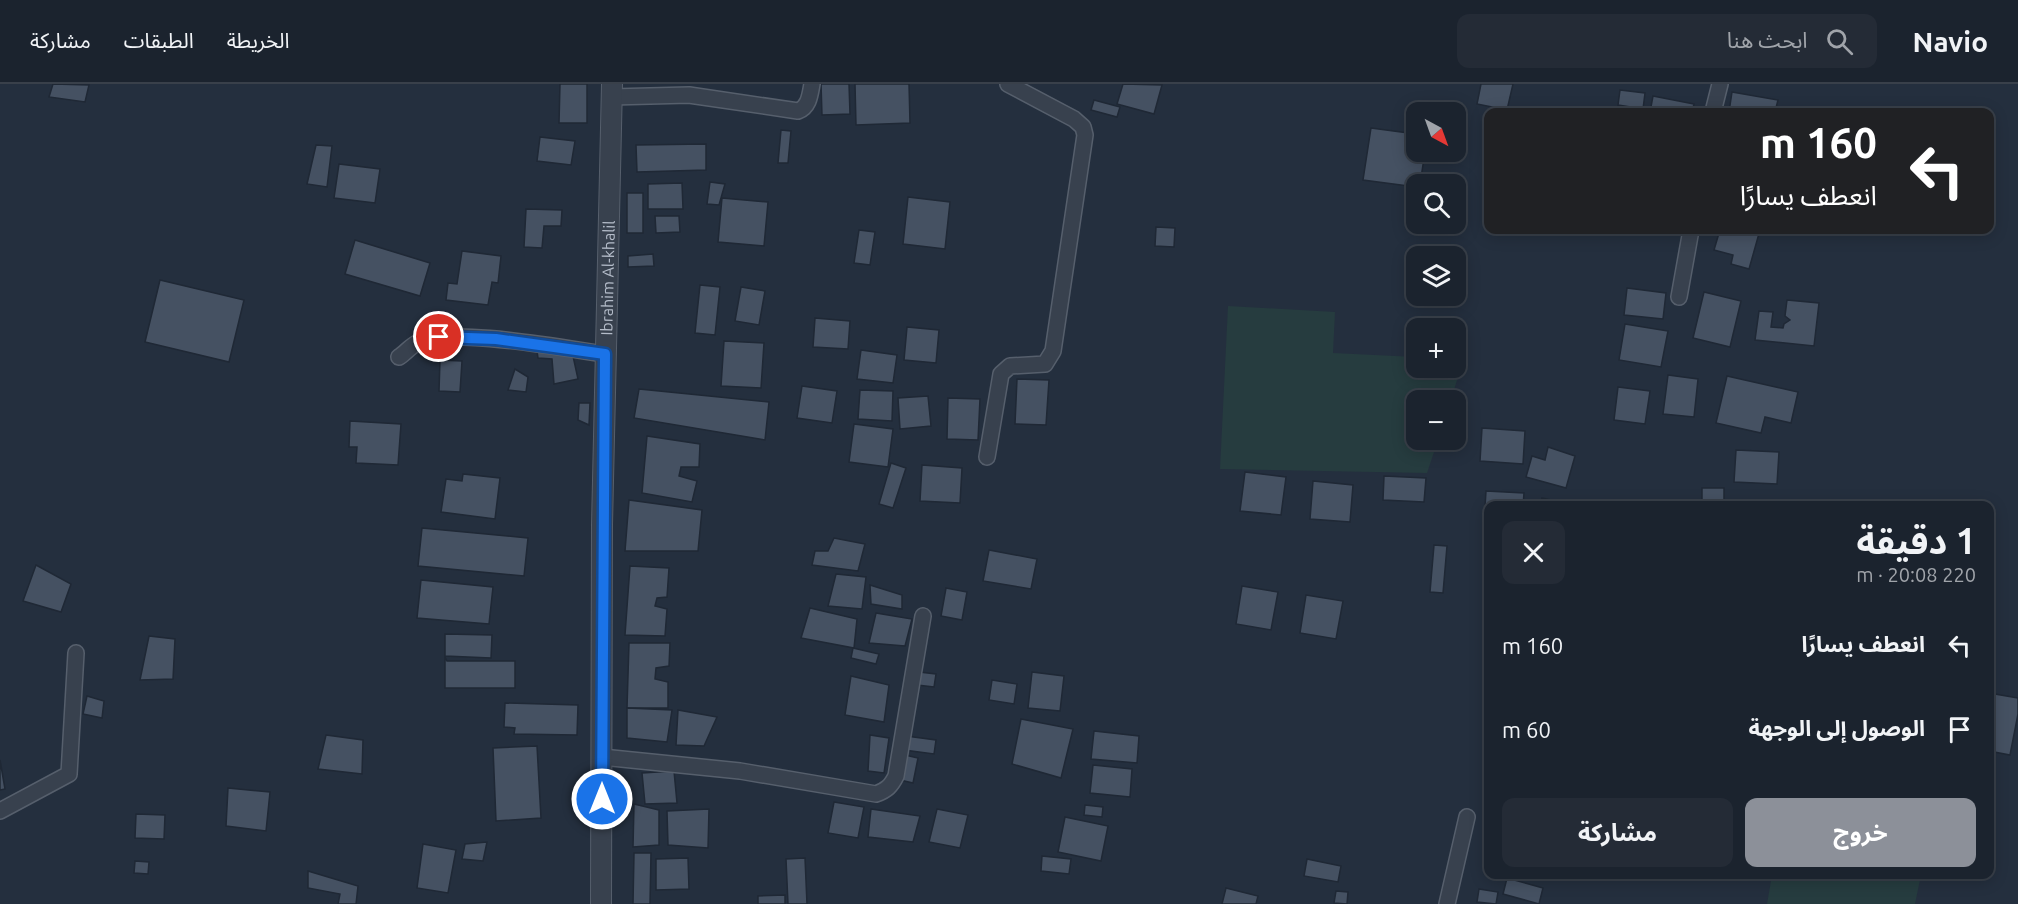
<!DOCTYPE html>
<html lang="ar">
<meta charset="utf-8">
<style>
body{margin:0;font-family:Ubuntu,"Noto Sans Arabic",sans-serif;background:#242b36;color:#f1f3f6;direction:rtl;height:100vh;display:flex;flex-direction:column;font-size:22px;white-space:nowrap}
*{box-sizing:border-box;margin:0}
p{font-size:20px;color:#a0a4aa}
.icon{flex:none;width:33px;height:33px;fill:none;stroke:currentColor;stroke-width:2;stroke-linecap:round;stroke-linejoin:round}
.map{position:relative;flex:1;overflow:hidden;direction:ltr}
.sheet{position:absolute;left:1484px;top:417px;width:510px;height:378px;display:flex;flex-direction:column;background:#1b232e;border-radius:12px;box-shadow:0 3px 15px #0003,0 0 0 2px #39404a;direction:rtl}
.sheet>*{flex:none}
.top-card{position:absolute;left:1484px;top:24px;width:510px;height:126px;border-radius:12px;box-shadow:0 3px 15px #0003,0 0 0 2px #39404a;direction:rtl;background:#202124;color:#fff;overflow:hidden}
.needle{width:39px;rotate:139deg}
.controls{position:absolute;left:1406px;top:18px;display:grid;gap:12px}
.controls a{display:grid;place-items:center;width:60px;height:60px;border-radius:12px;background:#1b232e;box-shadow:0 3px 15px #0003,0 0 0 2px #39404a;font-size:30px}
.pin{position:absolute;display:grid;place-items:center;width:51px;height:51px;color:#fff;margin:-26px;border:3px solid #fff;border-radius:50%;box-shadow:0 2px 6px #0007}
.me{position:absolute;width:66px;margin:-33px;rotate:0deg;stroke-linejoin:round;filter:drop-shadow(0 0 4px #0008)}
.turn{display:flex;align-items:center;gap:21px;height:126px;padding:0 18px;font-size:27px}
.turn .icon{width:78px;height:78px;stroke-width:2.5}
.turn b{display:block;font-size:42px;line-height:51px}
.round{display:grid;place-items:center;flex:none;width:63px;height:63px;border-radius:12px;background:#242b36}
.overview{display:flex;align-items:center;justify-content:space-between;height:102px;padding:0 18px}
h1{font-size:36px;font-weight:700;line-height:45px}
.primary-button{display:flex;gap:12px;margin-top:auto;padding:12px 18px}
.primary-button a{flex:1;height:69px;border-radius:12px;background:#8c9099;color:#fff;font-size:24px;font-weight:700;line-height:69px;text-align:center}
.primary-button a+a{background:#242b36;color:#f1f3f6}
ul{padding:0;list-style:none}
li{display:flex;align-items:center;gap:18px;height:84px;padding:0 18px}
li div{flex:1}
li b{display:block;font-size:22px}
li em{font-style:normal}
header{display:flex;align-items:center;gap:36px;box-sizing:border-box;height:84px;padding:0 30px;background:#1b232e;border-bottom:2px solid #39404a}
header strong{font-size:28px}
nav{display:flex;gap:33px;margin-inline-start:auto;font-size:21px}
.search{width:420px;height:54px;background:#242b36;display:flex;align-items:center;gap:15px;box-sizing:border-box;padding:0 21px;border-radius:12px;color:#a0a4aa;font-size:22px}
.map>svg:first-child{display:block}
.green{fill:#263c3f}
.building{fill:#455162;stroke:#1f2835;stroke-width:1.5}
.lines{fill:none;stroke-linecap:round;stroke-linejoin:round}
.minor-casing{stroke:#565f6c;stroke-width:18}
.tertiary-casing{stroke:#565f6c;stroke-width:22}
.minor{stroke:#38414e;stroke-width:15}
.tertiary{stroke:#38414e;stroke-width:20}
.route-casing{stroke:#114b97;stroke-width:15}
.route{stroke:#1a73e8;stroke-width:10}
.labels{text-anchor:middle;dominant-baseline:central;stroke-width:6;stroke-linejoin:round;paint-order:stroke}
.street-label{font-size:16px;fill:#b4bcc9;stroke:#1d2633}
</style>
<header>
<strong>Navio</strong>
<div class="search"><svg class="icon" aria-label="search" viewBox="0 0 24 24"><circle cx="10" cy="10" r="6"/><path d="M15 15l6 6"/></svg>ابحث هنا</div>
<nav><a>الخريطة</a><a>الطبقات</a><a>مشاركة</a></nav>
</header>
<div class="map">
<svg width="2018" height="820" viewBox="0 0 2018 820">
<rect width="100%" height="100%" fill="#242f3e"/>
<g class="green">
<polygon points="1228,222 1335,228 1333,269 1416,273 1416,284 1455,284 1455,276 1463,276 1451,316 1416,316 1416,356 1438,356 1427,389 1220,385"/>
<polygon points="1772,791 1772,790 1921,791 1915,820 1767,820"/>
</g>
<g class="building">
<polygon points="53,0 89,1 85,18 49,13"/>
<polygon points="560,0 587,0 587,39 559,39"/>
<polygon points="821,0 849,0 850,30 822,31"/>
<polygon points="855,0 909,0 910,39 856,41"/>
<polygon points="1123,0 1162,1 1154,30 1117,20"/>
<polygon points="1481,0 1513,0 1507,26 1477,20"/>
<polygon points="1620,6 1645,9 1643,25 1618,21"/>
<polygon points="1732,8 1778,16 1775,28 1729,28"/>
<polygon points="1653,12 1694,20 1692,28 1650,28"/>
<polygon points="1094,16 1120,23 1117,33 1091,26"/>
<polygon points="1371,44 1416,50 1416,68 1425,68 1420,100 1416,100 1416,103 1363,96"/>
<polygon points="781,46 791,47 788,79 778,79"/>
<polygon points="540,53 575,57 571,81 537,77"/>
<polygon points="706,60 706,86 637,88 636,61"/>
<polygon points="316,61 332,62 327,103 307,100"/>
<polygon points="339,80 380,85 375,119 334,114"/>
<polygon points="710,98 725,100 719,121 707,120"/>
<polygon points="682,99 683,125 648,125 648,100"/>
<rect x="627" y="109" width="16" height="40"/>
<polygon points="908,113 950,118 945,165 903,160"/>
<polygon points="722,114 768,118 764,162 718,158"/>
<polygon points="526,125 562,126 561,142 544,142 542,164 524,163"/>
<polygon points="655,132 679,132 680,148 656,149"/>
<polygon points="1156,143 1175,144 1174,163 1155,162"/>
<polygon points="859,146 875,148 870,181 854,179"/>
<polygon points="1715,146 1760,146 1749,185 1731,180 1733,171 1714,166 1719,149 1714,148"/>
<polygon points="355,156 430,179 420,212 345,190"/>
<polygon points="462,167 501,172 498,199 492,198 488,221 446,216 448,199 457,200"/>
<polygon points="653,170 654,182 628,183 628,172"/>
<polygon points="160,196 244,216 229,278 145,258"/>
<polygon points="700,201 720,203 715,251 695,249"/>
<polygon points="741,203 765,207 759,241 735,237"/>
<polygon points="1627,204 1666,209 1663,235 1624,231"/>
<polygon points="1704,208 1741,217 1730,263 1693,254"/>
<polygon points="1787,216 1819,219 1814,262 1755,256 1759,227 1773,228 1771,243 1783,244 1784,240 1790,236 1785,232"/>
<polygon points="815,234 850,237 848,265 813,263"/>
<polygon points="1625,240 1668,247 1661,283 1619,276"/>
<polygon points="907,243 939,246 936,279 904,276"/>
<polygon points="724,257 764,259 761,304 721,302"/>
<polygon points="861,266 897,271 893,299 857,295"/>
<polygon points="537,267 573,272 578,295 554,300 552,275 538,274"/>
<polygon points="440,276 462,277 460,308 439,307"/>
<polygon points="515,285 528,293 526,308 508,306"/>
<polygon points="1668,291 1698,295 1694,333 1663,330"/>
<polygon points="1727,292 1798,308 1791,339 1765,333 1761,349 1716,339"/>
<polygon points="1017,295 1049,296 1046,341 1015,340"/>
<polygon points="802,302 837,307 832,339 797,334"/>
<polygon points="1618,303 1650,307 1645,340 1614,336"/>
<polygon points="639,305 769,318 765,356 634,334"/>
<polygon points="860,306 893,307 892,337 858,335"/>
<polygon points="928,312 931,342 900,345 898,314"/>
<polygon points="948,314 980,315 978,356 947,355"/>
<polygon points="579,319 590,319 589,341 578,336"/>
<polygon points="350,337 401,340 398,381 356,379 357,363 349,363"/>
<polygon points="854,340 893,345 888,383 849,378"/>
<polygon points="1482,344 1525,347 1523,380 1480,377"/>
<polygon points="647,352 700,360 699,383 681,383 679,392 697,397 692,418 642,409"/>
<polygon points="1548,363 1575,372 1566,404 1526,393 1532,372 1545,376"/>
<polygon points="1736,366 1779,368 1777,400 1734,398"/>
<polygon points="891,379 906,384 893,424 879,420"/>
<polygon points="922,381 962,384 960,419 920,417"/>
<polygon points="1245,388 1286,393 1281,431 1240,427"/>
<polygon points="463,390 500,394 495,435 441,428 446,395 462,397"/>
<polygon points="1384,392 1426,394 1424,418 1383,416"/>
<polygon points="1313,397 1353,401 1350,438 1310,435"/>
<rect x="1702" y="404" width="22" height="18"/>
<polygon points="1486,407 1524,409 1523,422 1488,422 1488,455 1483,455"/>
<polygon points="1542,414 1565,419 1565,422 1540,422"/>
<polygon points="629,416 702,426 698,467 625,467"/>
<polygon points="422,444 528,454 524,492 418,482"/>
<polygon points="834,454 865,460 858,487 812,481 815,467 828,467"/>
<polygon points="1434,461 1447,462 1443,509 1430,508"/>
<polygon points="989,466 1037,475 1031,505 983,497"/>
<polygon points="36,481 71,500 61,528 23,517"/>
<polygon points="630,482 669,484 667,513 657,514 655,522 667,525 665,552 625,551"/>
<polygon points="836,490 866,493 862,525 828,522"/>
<polygon points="421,496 493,503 489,540 417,534"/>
<polygon points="870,501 902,511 902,525 871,520"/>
<polygon points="1242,502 1278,508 1271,546 1236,540"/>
<polygon points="946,504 967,508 962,536 941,532"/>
<polygon points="1306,511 1343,517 1336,555 1300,549"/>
<polygon points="810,524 857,535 854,564 801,554"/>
<polygon points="876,529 912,535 905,562 869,559"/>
<polygon points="445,550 492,551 491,574 445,572"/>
<polygon points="149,552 175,555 173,595 140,596"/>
<polygon points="629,559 670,559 669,582 656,584 655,595 668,598 668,624 627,624"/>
<polygon points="853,564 879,570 876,580 851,574"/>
<polygon points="445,573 447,577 515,577 515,604 445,604"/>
<polygon points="919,588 936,590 934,603 917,601"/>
<polygon points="1032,588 1064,592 1060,627 1028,624"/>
<polygon points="851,592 889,601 884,638 845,631"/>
<polygon points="992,596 1017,600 1014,620 989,616"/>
<polygon points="1989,609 2018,614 2018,630 2010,671 1989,667"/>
<polygon points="87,612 104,617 102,634 83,630"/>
<polygon points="505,619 578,621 577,651 514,650 515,644 504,643"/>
<polygon points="627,624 672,626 667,658 627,654"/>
<polygon points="678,626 717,633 704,662 676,661"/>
<polygon points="1021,635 1073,645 1061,694 1012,680"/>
<polygon points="1094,647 1139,652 1137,679 1091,675"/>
<polygon points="326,651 363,656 362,690 318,685"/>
<polygon points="870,651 889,654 884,689 868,687"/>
<polygon points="906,652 936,656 934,670 904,666"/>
<polygon points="537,662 541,734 496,737 493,664"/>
<polygon points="905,671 918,674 913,699 900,696"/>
<polygon points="0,676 5,705 0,706"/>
<polygon points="1093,681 1132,685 1130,713 1090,709"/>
<polygon points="674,687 677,719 645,720 642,689"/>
<polygon points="228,704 270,708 266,747 226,742"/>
<polygon points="834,718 864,723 858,754 828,749"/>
<polygon points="634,720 659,726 659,761 633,763"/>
<polygon points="1085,721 1103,723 1102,733 1084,731"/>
<polygon points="709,725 708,764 668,761 667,727"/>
<polygon points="871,725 920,732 913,758 868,753"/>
<polygon points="937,725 968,731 960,764 929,758"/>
<polygon points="136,730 165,731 164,755 135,754"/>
<polygon points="1065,733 1108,742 1101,777 1058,768"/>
<polygon points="487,758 483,777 462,775 465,760"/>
<polygon points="423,760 456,766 448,809 417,804"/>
<polygon points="634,769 651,769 650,820 633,820"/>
<polygon points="1042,772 1071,775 1069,790 1041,787"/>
<polygon points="688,774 689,805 656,806 656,775"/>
<polygon points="805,774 807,820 788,820 786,775"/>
<polygon points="1307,775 1341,782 1338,798 1304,792"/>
<polygon points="135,777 149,778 148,790 134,789"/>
<polygon points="308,787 358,802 356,820 338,820 340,810 308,804"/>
<polygon points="1507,794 1543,804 1539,820 1503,810"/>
<polygon points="1226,804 1258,812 1256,820 1222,820"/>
<polygon points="1479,805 1498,808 1496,820 1477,818"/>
<polygon points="1336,807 1348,808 1347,820 1334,819"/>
<polygon points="785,811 785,820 758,820 758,812"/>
</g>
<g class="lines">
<defs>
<g id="minor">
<path d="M611 13 689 11 798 27C809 23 810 11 812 0"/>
<polyline points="1713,28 1720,0"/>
<polyline points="1679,213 1691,146"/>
<path d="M399 273C405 269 411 262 417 259 446 242 568 265 605 270"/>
<polyline points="987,373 1001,290 1010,282 1045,280 1053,267 1085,51 1083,43 1074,35 1008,0"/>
<path d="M602 673 740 687 876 710C887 706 891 702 896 692L923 532"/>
<polyline points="0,727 69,690 76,569"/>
<polyline points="1447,820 1467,733"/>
</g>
<g id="tertiary">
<path id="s1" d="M601 820 602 441 612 0"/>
</g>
</defs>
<use href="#minor" class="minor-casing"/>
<use href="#tertiary" class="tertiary-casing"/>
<use href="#minor" class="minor"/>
<use href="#tertiary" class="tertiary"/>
</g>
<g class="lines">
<defs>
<polyline id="route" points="439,253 496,255 605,270 602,715"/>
</defs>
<use href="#route" class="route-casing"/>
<use href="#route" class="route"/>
</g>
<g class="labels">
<g class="street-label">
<text stroke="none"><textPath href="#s1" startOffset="626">Ibrahim Al-khalil</textPath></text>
</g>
</g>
</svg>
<div class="controls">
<a><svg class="needle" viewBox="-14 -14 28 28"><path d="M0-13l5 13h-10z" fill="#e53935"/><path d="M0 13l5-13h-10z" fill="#a0a4aa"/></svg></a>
<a><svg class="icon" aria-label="search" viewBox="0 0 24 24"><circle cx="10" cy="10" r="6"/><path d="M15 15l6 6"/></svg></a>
<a><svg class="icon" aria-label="layers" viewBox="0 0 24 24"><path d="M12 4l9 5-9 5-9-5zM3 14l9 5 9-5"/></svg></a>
<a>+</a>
<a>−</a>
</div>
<div class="pin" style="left:439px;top:253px;background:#d93025"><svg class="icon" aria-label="arrive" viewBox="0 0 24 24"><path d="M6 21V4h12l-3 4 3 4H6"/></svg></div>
<svg class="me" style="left:602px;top:715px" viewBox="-20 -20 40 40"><circle r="17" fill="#1a73e8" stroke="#fff" stroke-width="3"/><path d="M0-11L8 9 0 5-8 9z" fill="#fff"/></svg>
<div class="top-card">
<div class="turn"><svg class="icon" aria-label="left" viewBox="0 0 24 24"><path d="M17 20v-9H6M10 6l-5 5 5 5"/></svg><div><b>160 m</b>انعطف يسارًا</div></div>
</div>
<section class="sheet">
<div class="overview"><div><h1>1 دقيقة</h1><p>220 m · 20:08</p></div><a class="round"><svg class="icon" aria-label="close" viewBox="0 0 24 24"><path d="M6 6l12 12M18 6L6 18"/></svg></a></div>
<ul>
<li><svg class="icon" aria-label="left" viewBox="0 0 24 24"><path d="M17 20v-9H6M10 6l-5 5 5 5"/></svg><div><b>انعطف يسارًا</b></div><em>160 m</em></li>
<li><svg class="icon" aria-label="arrive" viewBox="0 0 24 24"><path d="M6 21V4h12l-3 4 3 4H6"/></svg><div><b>الوصول إلى الوجهة</b></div><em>60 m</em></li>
</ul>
<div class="primary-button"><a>خروج</a><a>مشاركة</a></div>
</section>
</div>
